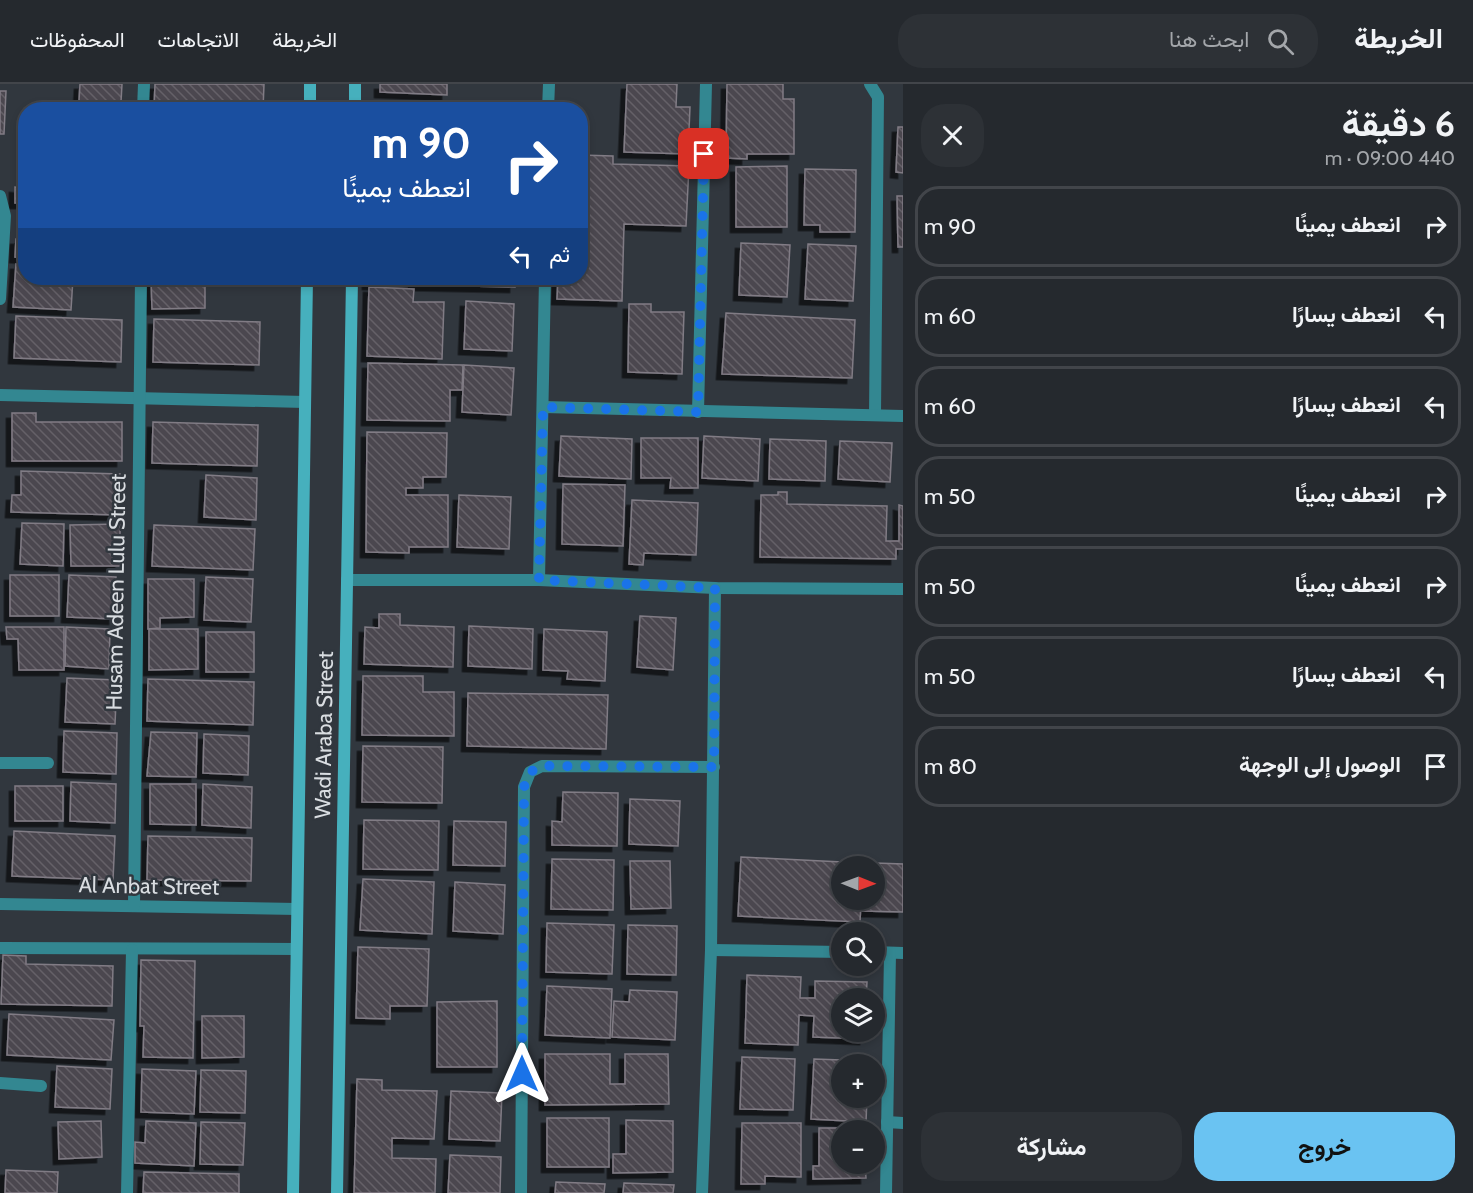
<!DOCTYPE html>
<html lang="ar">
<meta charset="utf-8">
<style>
body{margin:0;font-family:Cabin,Vazirmatn,sans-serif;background:#2d3136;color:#f1f3f6;direction:rtl;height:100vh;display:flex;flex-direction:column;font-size:22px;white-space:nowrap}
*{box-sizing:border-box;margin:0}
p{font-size:20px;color:#a3a6aa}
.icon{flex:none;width:33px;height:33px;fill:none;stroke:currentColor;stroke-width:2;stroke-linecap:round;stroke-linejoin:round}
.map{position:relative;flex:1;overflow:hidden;direction:ltr}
.panel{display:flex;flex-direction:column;background:#25292e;width:570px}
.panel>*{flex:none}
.banner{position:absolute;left:18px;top:18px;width:570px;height:183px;border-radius:24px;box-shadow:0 3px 9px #0003,0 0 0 2px #42454a;direction:rtl;background:#1a4fa0;color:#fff;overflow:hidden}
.needle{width:39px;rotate:91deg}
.buttons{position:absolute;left:831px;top:772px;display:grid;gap:12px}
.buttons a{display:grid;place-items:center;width:54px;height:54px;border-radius:50%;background:#25292e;box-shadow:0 3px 9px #0003,0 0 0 2px #42454a;font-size:30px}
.pin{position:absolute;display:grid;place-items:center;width:51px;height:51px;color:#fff;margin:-26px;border-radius:12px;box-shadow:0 3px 9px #0006}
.me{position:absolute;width:66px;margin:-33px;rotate:0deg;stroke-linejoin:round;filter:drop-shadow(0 0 4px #0008)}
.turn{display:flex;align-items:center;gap:21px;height:126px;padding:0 18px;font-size:27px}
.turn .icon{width:78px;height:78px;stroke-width:2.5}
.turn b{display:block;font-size:42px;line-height:51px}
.then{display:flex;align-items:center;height:57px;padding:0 18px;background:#0003;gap:12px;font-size:22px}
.round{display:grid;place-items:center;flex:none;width:63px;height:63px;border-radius:24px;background:#2d3136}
.headline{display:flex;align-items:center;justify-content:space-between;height:102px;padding:0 18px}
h1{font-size:36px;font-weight:700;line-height:45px}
.primary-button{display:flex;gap:12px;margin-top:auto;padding:12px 18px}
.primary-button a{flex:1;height:69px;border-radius:24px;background:#6ac3f2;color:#111;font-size:24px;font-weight:700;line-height:69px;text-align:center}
.primary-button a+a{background:#2d3136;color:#f1f3f6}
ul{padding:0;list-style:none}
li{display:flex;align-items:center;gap:18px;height:81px;margin:0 12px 9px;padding:0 6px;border:3px solid #42454a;border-radius:24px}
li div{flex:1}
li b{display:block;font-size:22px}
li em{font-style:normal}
header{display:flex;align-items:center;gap:36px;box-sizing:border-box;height:84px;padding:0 30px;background:#25292e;border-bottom:2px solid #42454a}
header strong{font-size:28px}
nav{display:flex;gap:33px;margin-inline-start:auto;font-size:21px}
.search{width:420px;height:54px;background:#2d3136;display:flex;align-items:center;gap:15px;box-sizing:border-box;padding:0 21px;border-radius:24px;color:#a3a6aa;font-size:22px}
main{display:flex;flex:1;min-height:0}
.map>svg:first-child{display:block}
.building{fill:url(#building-back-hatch);stroke:#817c85;stroke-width:1.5;filter:url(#shadow)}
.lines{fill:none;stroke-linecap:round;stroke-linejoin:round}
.minor{stroke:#338791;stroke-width:12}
.secondary{stroke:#46b0bd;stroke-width:12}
.route{stroke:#1a73e8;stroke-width:10;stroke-dasharray:0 18}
.labels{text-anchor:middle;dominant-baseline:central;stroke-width:5;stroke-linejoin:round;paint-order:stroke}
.street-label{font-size:22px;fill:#d9dde1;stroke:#31373e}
</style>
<header>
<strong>الخريطة</strong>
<div class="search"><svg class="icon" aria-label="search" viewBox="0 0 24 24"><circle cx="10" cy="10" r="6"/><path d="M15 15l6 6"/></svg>ابحث هنا</div>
<nav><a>الخريطة</a><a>الاتجاهات</a><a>المحفوظات</a></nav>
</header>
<main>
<section class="panel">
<div class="headline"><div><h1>6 دقيقة</h1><p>440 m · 09:00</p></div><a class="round"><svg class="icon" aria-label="close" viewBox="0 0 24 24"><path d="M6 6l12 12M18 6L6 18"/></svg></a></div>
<ul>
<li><svg class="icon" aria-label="right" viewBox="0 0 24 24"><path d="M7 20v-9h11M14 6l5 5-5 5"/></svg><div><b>انعطف يمينًا</b></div><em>90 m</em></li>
<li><svg class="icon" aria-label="left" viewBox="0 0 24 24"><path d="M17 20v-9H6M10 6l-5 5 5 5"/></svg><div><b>انعطف يسارًا</b></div><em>60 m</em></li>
<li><svg class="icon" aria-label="left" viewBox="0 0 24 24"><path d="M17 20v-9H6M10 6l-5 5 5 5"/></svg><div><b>انعطف يسارًا</b></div><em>60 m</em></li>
<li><svg class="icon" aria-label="right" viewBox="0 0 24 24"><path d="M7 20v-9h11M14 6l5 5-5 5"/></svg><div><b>انعطف يمينًا</b></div><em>50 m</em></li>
<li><svg class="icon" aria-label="right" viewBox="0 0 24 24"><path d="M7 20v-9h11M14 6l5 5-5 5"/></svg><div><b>انعطف يمينًا</b></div><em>50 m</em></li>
<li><svg class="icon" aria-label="left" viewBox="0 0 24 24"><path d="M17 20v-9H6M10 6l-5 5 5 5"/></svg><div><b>انعطف يسارًا</b></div><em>50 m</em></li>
<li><svg class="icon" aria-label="arrive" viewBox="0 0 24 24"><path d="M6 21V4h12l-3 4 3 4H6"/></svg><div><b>الوصول إلى الوجهة</b></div><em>80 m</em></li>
</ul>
<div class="primary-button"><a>خروج</a><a>مشاركة</a></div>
</section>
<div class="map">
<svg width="903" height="1109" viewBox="0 0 903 1109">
<defs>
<pattern id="building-back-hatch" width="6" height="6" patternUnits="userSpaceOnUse" patternTransform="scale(1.5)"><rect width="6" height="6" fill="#4c474f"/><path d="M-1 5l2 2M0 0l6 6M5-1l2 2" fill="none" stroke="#656168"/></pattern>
<filter id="shadow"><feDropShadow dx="-5.5" dy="5.5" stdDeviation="0" flood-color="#0009"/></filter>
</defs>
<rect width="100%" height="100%" fill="#31373e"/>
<g class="building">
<polygon points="80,0 122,0 121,18 79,17"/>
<polygon points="155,0 264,0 263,26 154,26"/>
<polygon points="380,0 447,0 447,11 380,8"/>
<polygon points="627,0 677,0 676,23 690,23 688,70 624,68"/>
<polygon points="727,0 783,0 783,15 794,15 794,70 747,70 747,75 726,74"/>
<polygon points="0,7 6,7 4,50 0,50"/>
<polygon points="898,43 903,43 903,89 896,88"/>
<polygon points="580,71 613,72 613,80 689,82 686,142 624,140 622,217 557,215 558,194 580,194"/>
<polygon points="787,82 787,143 736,143 736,83"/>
<polygon points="805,85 856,86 855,148 820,148 820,141 804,141"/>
<polygon points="26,95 26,119 15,119 15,103 25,104"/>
<polygon points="897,112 903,112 903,163 898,163"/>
<polygon points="23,130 26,130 26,174 15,173 16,155 23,155"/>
<polygon points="741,159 790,161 787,213 739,211"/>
<polygon points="808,160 856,162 853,217 805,215"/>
<polygon points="16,180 26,180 26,194 73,194 71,226 13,223"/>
<polygon points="151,194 205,194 205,224 152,225"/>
<polygon points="368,194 515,194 515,203 368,200"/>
<polygon points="369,203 414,205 413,218 444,218 442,275 367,272"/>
<polygon points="466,217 514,220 512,267 464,265"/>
<polygon points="629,220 651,220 651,228 684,228 682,290 628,288"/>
<polygon points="726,229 855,236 852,294 722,290"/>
<polygon points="16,232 122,236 121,278 14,274"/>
<polygon points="154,235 260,238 259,281 153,278"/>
<polygon points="368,279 463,281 462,306 450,306 450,337 367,336"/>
<polygon points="464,281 514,284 511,331 462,328"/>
<polygon points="12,329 36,329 36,338 122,338 122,377 12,377"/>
<polygon points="153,338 258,341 257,382 152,379"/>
<polygon points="367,348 447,349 446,393 423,393 423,404 406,404 406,411 448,411 448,463 409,463 409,469 366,468"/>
<polygon points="561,352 632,355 631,395 559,392"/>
<polygon points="704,352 760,355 758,397 702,394"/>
<polygon points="641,354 698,354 698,404 670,404 671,394 641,394"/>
<polygon points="770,355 826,357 825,397 769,395"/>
<polygon points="840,357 892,359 890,398 838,395"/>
<polygon points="21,387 120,390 118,431 11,428 12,411 21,411"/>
<polygon points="206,391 257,394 256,436 204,433"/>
<polygon points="563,400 625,401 623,462 562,460"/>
<polygon points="778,408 787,408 787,420 887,422 886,457 899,457 899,421 903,422 903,465 896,465 896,475 760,473 761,411 778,411"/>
<polygon points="459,411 511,413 509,465 457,463"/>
<polygon points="632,416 698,419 696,471 644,469 643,481 629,480"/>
<polygon points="22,439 64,440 63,482 20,480"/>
<polygon points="120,440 120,482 71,482 70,441"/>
<polygon points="154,441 255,445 253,486 152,482"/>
<rect x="10" y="491" width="49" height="41"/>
<polygon points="69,491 116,493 114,535 67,533"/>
<polygon points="206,493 253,495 251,538 204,536"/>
<polygon points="148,495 194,495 194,533 160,534 160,544 148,545"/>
<polygon points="379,530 400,530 400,541 454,543 453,583 364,580 365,543 379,544"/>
<polygon points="640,532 676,534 673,586 637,583"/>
<polygon points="469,542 533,545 532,585 468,582"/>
<polygon points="6,543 64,543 64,586 19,586 18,555 7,555"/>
<polygon points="66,543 110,545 109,585 65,582"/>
<polygon points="149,545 198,545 198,585 149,586"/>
<polygon points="544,545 607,548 605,597 567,595 568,587 543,586"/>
<rect x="206" y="548" width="48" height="40"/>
<polygon points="363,592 423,592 423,608 454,608 454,652 362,651"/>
<polygon points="67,594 117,596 115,640 65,638"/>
<polygon points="148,595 254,598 253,641 147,637"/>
<polygon points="468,609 608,611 606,665 467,662"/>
<polygon points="64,647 117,649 116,690 63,688"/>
<polygon points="151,648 197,649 196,693 147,692"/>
<polygon points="204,650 249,652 248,691 203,689"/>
<polygon points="363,662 443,663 442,719 362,718"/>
<polygon points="71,698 116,700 115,739 70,737"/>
<polygon points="150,700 196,700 196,741 150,740"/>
<polygon points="203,700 252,703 251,744 202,741"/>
<rect x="15" y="702" width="48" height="35"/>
<polygon points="563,708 618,709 617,762 552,761 552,737 562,738"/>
<polygon points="630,715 680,717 678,762 629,760"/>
<polygon points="364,736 439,737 438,786 363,785"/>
<polygon points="454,737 506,738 505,782 453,781"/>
<polygon points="14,747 115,752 113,796 12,792"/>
<polygon points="148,752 252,754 251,797 147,796"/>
<polygon points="741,773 862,779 862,783 842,783 842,816 861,816 860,838 738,832"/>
<polygon points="552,775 614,776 613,826 551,825"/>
<polygon points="630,777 670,777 671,824 631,825"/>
<polygon points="875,779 903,780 903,828 862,827 862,816 874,816"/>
<polygon points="363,795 434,798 432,850 360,846"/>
<polygon points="455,798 505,801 503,850 453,847"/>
<polygon points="547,839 614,841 612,890 546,888"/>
<polygon points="628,841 677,842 676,891 627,890"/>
<polygon points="358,863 429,865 427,922 390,922 390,935 356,934"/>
<polygon points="3,871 26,872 26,880 113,882 112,922 1,920"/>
<polygon points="141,876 195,877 193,974 143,973 144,942 140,942"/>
<polygon points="747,891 801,893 800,914 815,914 815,897 867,898 866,915 842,915 842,948 865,948 865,955 813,953 814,932 799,931 798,961 745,959"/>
<polygon points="547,902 612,905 610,954 545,951"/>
<polygon points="630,906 677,908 675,956 612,953 614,917 629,918"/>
<polygon points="497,917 497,983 437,983 437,918"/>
<polygon points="9,930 114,936 111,976 7,971"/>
<polygon points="202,932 244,932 244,973 202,974"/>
<polygon points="545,970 610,970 610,1000 625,1000 625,970 668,970 669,1020 545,1021"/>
<polygon points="742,973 795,975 793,1026 740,1025"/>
<polygon points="814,975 869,977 869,981 842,981 842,1014 867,1014 866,1038 811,1035"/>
<polygon points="57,982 112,985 110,1025 55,1023"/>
<polygon points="142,985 196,987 194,1030 141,1028"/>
<polygon points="201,986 246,987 245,1029 200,1028"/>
<polygon points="357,995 382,996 382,1006 437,1007 434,1055 392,1054 392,1074 436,1075 435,1109 354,1109"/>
<polygon points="451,1007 502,1009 500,1057 449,1055"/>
<rect x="547" y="1034" width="62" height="49"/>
<polygon points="626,1036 673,1037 673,1088 613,1089 613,1070 626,1070"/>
<polygon points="101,1037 102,1073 59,1075 58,1038"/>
<polygon points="146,1037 196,1039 194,1082 135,1079 135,1058 145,1059"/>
<polygon points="201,1038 245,1039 243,1081 200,1080"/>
<polygon points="742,1039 801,1039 801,1093 765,1092 765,1100 741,1100"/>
<polygon points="819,1044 865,1044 865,1047 842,1047 842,1080 865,1080 866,1094 813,1095 813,1082 819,1082"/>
<polygon points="450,1071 501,1073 500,1109 448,1109"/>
<polygon points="6,1086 58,1088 57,1109 5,1109"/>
<polygon points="144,1088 239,1090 239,1109 143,1109"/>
<polygon points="556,1098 605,1100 604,1109 555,1109"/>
<polygon points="624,1099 674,1101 673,1109 623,1109"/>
</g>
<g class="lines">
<g class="minor">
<polyline points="870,0 878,13 875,331"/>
<polyline points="143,26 144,0"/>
<polyline points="548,26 549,0"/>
<polyline points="0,112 5,132 0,215"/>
<polyline points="0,311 305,318"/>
<polyline points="543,323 903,332"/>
<polyline points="698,328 706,0"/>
<polyline points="347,496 539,496 715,504 903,505"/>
<polyline points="539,496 545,194"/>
<polyline points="0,679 48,679"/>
<polyline points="0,820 297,825"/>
<polyline points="134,822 141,194"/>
<polyline points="0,864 296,865"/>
<polyline points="711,866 842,868"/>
<polyline points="874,868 903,869"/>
<polyline points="0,999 41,1002"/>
<polyline points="887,1038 903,1039"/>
<polyline points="127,1109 132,866"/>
<polyline points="521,1109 524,703 530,688 542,682 714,683"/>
<polyline points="702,1109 711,866 715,504"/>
<polyline points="886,1109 890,869"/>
</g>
<g class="secondary">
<polyline points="310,26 310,0"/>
<polyline points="355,26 355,0"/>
<polyline points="293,1109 307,194"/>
<polyline points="337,1109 352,194"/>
</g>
</g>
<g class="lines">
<polyline class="route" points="522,990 524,703 530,688 542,682 714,683 715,504 539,496 543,323 698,328 704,70"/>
</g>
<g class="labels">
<g class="street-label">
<text transform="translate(116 508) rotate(-89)">Husam Adeen Lulu Street</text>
<text transform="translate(324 651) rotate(-89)">Wadi Araba Street</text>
<text transform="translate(149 802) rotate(1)">Al Anbat Street</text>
</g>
</g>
</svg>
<div class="buttons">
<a><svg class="needle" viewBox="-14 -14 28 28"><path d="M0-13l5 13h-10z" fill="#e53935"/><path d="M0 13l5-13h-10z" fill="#a3a6aa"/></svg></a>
<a><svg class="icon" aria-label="search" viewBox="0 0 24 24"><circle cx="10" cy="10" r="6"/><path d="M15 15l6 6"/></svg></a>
<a><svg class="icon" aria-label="layers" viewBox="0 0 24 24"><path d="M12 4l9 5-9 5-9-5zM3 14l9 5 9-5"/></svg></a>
<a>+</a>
<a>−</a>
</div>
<div class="pin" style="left:704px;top:70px;background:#d93025"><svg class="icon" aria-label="arrive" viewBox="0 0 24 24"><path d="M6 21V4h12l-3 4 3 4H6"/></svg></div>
<svg class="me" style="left:522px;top:990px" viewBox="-20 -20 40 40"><path d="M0-17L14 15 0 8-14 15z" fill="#1a73e8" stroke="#fff" stroke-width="4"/></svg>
<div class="banner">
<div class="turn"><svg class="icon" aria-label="right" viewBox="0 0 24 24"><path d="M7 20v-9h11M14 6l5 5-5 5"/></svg><div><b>90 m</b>انعطف يمينًا</div></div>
<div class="then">ثم<svg class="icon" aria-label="left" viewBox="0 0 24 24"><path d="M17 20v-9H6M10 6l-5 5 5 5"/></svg></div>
</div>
</div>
</main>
